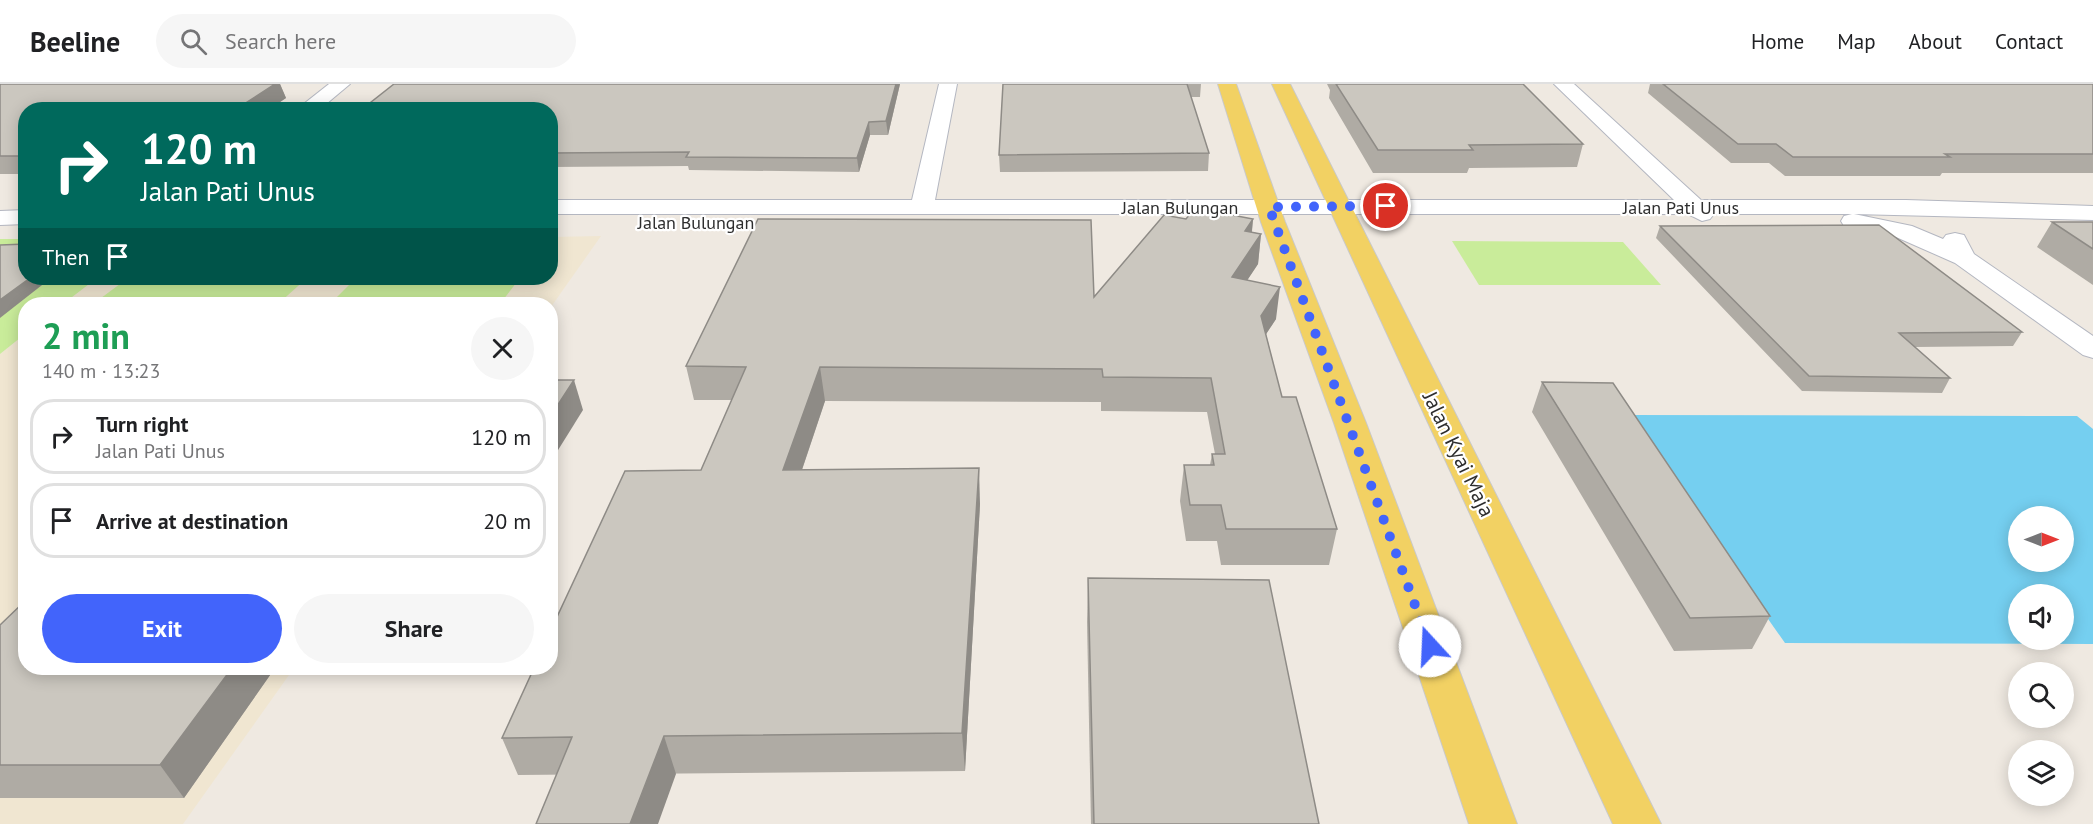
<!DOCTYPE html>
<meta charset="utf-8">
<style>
body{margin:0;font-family:"PT Sans",sans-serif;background:#f6f6f6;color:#202124;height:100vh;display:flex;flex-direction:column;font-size:22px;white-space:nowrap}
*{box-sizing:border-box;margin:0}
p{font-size:20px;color:#757577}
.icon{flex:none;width:33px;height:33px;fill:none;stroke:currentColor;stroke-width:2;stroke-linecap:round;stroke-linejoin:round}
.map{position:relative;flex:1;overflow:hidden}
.drawer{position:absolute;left:18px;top:213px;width:540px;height:378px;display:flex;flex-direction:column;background:#fff;border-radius:24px;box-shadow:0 3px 15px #0003}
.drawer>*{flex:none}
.hud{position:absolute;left:18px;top:18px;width:540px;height:183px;border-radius:24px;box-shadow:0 3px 15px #0003;background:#00695c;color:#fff;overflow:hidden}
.needle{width:39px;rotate:90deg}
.fabs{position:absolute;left:2008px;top:422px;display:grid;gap:12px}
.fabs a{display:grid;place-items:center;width:66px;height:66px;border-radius:50%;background:#fff;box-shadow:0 3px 15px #0003;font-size:30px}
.pin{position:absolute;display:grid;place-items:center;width:51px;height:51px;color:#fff;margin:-26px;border:3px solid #fff;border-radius:50%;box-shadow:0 2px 6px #0007}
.me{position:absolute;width:66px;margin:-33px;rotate:340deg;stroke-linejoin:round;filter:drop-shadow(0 0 4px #0008)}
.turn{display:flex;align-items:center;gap:21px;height:126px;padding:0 24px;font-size:27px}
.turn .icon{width:78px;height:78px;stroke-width:2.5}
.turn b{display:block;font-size:42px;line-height:51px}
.then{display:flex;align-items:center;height:57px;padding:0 24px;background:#0003;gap:12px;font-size:22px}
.round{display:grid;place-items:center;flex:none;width:63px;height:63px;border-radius:32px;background:#f6f6f6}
.headline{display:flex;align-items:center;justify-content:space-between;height:102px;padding:0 24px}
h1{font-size:36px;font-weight:600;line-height:45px;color:#1e9e55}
.button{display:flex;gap:12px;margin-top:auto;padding:12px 24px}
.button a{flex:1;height:69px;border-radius:36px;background:#4264fb;color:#fff;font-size:24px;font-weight:600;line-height:69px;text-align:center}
.button a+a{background:#f6f6f6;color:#202124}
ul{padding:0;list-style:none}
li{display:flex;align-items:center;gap:18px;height:75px;margin:0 12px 9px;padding:0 12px;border:3px solid #e0e0e0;border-radius:24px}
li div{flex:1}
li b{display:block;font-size:22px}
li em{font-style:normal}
header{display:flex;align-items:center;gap:36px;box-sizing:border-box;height:84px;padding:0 30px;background:#fff;border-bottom:2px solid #e0e0e0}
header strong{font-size:28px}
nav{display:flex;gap:33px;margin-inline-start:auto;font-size:21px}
.search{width:420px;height:54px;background:#f6f6f6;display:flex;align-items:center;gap:15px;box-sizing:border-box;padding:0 21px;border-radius:33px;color:#757577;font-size:22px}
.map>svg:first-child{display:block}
.education{fill:#f0e6d1}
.pitch{fill:#c9ec9a}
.water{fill:#75cff0;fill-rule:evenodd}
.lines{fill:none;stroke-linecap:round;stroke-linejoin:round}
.minor-casing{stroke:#b4b7c1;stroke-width:2}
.major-casing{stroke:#c9c9c9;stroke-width:2}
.minor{fill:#fff;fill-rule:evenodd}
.major{fill:#f2d163;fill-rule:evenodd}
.wall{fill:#afaba4}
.shaded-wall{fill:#8e8b86}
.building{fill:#cbc7bf;stroke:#8e8b86;stroke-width:1.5}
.route{stroke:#4264fb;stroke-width:10;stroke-dasharray:0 18}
.labels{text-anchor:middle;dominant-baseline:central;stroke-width:4.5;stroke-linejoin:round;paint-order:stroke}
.far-street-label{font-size:18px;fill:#2e2e2e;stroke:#fff}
.street-label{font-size:21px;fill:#2e2e2e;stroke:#fff}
</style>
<header>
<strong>Beeline</strong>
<div class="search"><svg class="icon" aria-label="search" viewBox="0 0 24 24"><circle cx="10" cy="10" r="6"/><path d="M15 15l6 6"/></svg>Search here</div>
<nav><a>Home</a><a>Map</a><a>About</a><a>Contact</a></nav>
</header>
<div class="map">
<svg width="2093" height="740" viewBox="0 0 2093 740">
<rect width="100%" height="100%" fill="#efe9e1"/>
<g class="education">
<polygon points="601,152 551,223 550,220 63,220 97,194 550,194 551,153"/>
<polygon points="25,250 26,584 294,584 183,740 0,740 0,270"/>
</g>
<g class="pitch">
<polygon points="0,155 25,155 26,194 97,194 63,220 26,220 25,250 0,270"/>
<polygon points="1452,157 1623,158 1661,201 1479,201"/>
<polygon points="128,194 307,194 278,220 93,220"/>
<polygon points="356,194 520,194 500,220 330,220"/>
</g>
<path class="water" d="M1625 331 2077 332 2093 345V560L1785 559ZM2019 432H2064V477H2019ZM2019 510H2064V555H2019Z"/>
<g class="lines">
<defs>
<g id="minor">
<polygon points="329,0 350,0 319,26 296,26"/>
<polygon points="939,0 957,0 935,116 1674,116 1554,0 1574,0 1701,116 1906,116 2093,122 2093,136 1854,130 1912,142 1943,155 1946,151 1955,149 1964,151 1974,170 2093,252 2093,274 2083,271 1955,179 1896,153 1844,142 1841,137 1844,132 1852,130 1714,130 1710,135 1702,137 1688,130 550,130 550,116 912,116"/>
<polygon points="26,126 26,140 0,141 0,127"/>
</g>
<g id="major">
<polygon points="1218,0 1236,0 1285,138 1366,339 1517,740 1469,740 1334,339 1261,138"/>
<polygon points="1272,0 1290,0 1661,740 1613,740"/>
</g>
</defs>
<use href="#minor" class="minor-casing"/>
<use href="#major" class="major-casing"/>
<use href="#minor" class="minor"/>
<use href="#major" class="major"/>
</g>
<g class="wall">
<polygon points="0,0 280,0 286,14 268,26 26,26 26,90 0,90"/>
<polygon points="394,0 900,0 888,51 870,51 859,88 689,86 688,82 550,83 550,26"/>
<polygon points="1003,0 1201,0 1200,13 1191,13 1209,69 1208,87 1000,88 999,71"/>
<polygon points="1327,0 1523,0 1583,60 1577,83 1469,84 1467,89 1373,89 1329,14 1330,6"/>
<polygon points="1650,0 2093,0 2093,89 1942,89 1940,92 1785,92 1769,79 1731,79 1648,9"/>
<polygon points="1186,135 1253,135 1252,148 1261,150 1258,180 1247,196 1276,235 1266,250 1282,313 1337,445 1329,481 1221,481 1217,457 1186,457 1180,417 1184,381 1210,381 1212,370 1215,370 1207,328 1101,327 1101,318 825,317 802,386 980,420 965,687 518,691 502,654 701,386 732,316 694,316 686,282 1094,213"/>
<polygon points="2052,138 2093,138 2093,201 2037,163"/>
<polygon points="1660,142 2022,248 2013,262 1915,263 1950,294 1942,309 1802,307 1656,154"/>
<polygon points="1542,298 1770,532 1752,565 1674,567 1532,328"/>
<polygon points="1088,494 1319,740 1091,740 1087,538"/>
<polygon points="0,541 26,584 275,584 184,714 0,714"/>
</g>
<g class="shaded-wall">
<polygon points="275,0 280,0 286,14 268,26 235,26"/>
<polygon points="896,0 900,0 888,51 886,37"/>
<polygon points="869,38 870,51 859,88 857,74"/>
<polygon points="1253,135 1250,165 1245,147"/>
<polygon points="1261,150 1258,180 1229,224 1232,193"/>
<polygon points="30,194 51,194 0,234 0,216"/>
<polygon points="1280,203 1276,235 1257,264 1261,232"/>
<polygon points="820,283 825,317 790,421 783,386"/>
<polygon points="574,296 583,326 550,379 550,333"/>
<polygon points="979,384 980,420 965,687 962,649"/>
<polygon points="232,584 275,584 184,714 160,681"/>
<polygon points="664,652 676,690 658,740 630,740"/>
</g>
<g class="building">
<polygon points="0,0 275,0 235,26 26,26 26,72 0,72"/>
<polygon points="394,0 896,0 886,37 869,38 857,74 686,73 689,68 550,69 550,26 361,26"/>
<polygon points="1003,0 1187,0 1209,69 999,71"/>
<polygon points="1336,0 1523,0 1583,60 1469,61 1473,66 1378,66"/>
<polygon points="1663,0 2093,0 2093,70 1945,70 1950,73 1793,73 1776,60 1738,60"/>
<polygon points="1195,124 1253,135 1245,147 1261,150 1232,193 1280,203 1261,232 1282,313 1296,313 1337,445 1226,445 1221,421 1190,421 1184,381 1214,381 1212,370 1225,370 1211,294 1103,293 1102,285 820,283 783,386 979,384 962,649 664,652 630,740 536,740 572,653 502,654 534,584 550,584 550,548 625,387 701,386 746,283 686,282 758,135 1091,136 1094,213 1164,131 1186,135"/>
<polygon points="2052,138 2093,138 2093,165"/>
<polygon points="1879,141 2022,248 1899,249 1950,294 1809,292 1660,142"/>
<polygon points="26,160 26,194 30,194 0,216 0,161"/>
<polygon points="550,296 574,296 550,333"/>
<polygon points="1542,298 1613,299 1770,532 1690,534"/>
<polygon points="1088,494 1269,496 1319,740 1094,740"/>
<polygon points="26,516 26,584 232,584 160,681 0,681 0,541"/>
</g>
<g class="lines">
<polyline class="route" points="1386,122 1269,123 1430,562"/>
</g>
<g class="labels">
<g class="far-street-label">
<text x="1180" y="123">Jalan Bulungan</text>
<text x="1681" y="123">Jalan Pati Unus</text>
<text x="696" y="138">Jalan Bulungan</text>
</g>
<g class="street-label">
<text transform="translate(1459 370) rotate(64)">Jalan Kyai Maja</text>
</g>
</g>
</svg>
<div class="fabs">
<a><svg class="needle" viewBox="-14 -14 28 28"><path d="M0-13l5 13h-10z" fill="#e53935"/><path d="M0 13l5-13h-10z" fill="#757577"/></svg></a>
<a><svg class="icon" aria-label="sound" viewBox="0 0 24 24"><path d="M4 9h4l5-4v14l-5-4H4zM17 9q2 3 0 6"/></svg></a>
<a><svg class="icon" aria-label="search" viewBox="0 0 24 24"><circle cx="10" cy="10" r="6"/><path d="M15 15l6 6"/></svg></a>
<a><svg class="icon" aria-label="layers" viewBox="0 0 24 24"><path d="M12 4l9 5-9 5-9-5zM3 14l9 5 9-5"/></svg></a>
</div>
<div class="pin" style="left:1386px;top:122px;background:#d93025"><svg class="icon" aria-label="arrive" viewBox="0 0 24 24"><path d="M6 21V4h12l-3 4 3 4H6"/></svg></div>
<svg class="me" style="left:1430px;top:562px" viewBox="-20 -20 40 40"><circle r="19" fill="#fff"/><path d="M0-13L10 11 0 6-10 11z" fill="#4264fb"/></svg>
<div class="hud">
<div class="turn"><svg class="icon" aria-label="right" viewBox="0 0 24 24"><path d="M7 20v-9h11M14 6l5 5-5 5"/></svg><div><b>120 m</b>Jalan Pati Unus</div></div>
<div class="then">Then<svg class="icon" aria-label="arrive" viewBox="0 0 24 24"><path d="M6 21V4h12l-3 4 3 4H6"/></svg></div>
</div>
<section class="drawer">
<div class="headline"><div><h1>2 min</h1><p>140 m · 13:23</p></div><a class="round"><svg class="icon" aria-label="close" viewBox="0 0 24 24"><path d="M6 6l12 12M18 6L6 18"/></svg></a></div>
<ul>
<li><svg class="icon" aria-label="right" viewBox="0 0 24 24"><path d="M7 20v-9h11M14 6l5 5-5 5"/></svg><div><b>Turn right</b><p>Jalan Pati Unus</p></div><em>120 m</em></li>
<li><svg class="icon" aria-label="arrive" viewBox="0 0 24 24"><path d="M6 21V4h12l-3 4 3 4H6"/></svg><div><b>Arrive at destination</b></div><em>20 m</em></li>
</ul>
<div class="button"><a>Exit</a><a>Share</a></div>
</section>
</div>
